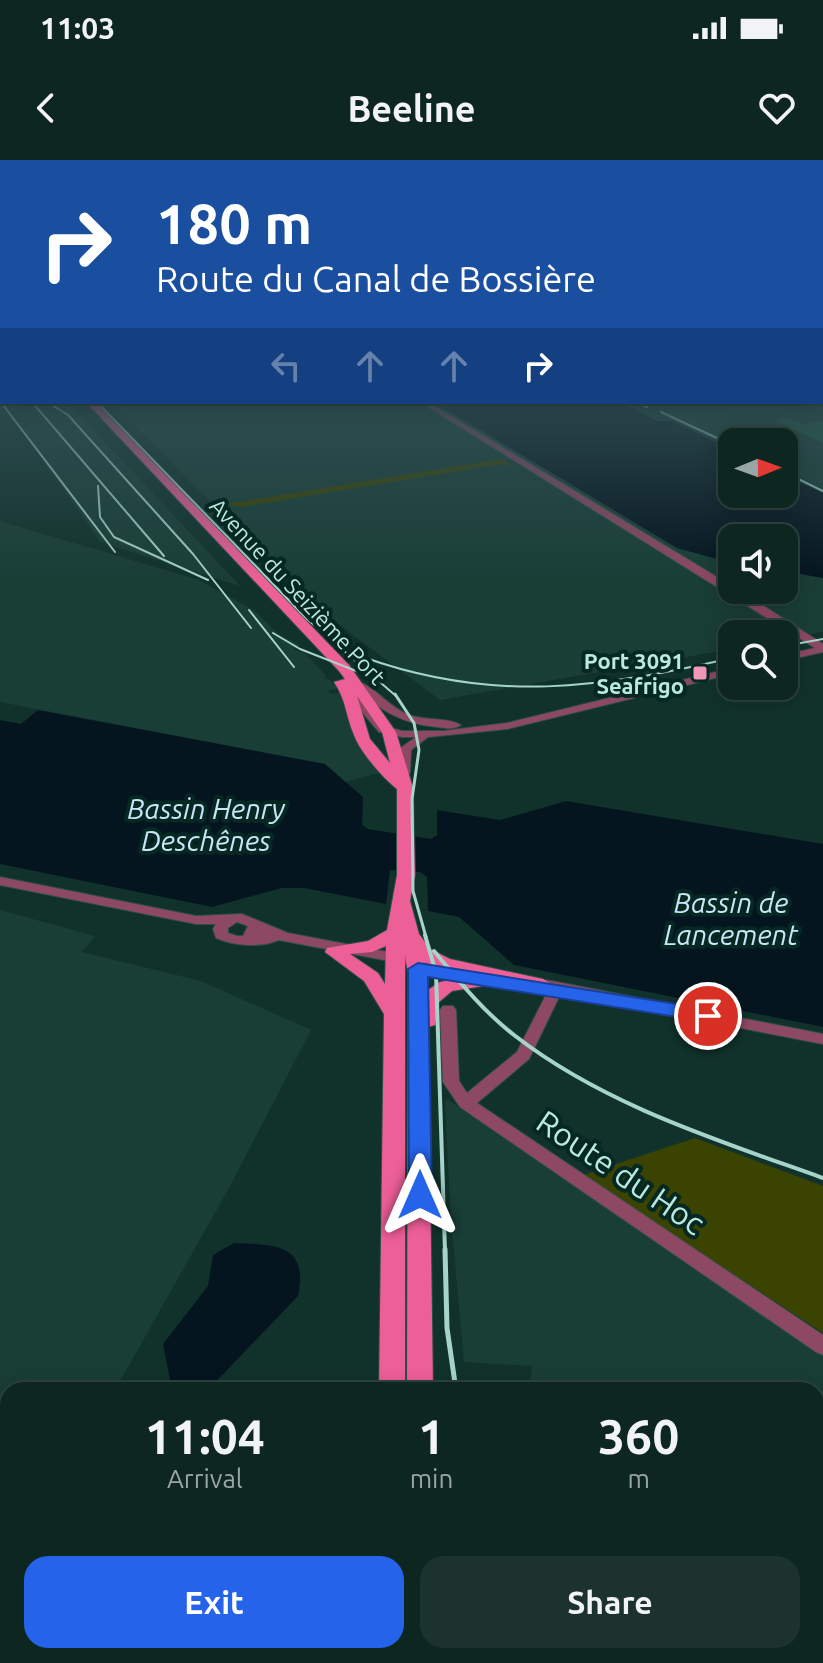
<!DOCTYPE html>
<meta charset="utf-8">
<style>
body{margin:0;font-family:Ubuntu,sans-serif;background:#1b322d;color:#f1f3f6;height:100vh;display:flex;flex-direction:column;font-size:30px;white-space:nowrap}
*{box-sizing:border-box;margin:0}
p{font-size:26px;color:#9aa5a5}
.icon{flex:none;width:44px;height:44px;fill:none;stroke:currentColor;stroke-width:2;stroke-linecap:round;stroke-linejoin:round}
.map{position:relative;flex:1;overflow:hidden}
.drawer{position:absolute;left:0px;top:1222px;width:824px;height:282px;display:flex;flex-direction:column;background:#0d2620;border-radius:24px 24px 0 0;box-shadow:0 4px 20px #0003,0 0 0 2px #2d433e}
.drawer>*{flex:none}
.banner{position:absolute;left:0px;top:0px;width:824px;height:244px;box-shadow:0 4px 20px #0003,0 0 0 2px #2d433e;background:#1a4fa0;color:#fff;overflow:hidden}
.needle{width:52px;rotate:89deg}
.tools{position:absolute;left:718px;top:268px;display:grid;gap:16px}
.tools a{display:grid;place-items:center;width:80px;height:80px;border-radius:16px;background:#0d2620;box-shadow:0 4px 20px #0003,0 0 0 2px #2d433e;font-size:40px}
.pin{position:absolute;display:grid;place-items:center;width:68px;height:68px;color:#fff;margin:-34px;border:4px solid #fff;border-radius:50%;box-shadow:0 2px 8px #0007}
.me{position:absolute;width:88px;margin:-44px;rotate:0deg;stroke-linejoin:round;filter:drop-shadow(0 0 6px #0008)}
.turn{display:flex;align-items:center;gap:28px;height:168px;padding:0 24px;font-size:36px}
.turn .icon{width:104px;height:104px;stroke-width:2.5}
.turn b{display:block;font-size:56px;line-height:68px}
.lanes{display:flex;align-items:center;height:76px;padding:0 24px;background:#0003;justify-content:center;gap:40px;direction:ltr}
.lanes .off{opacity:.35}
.eta{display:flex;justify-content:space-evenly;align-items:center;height:136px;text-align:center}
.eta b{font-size:48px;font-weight:600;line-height:56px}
.button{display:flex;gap:16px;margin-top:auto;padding:16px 24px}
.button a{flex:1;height:92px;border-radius:24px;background:#2563eb;color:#fff;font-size:32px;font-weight:600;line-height:92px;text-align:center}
.button a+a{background:#1b322d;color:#f1f3f6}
.status{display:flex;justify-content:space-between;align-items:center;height:56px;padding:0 40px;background:#0d2620;direction:ltr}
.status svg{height:22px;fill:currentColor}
header{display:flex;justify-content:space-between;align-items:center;height:104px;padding:0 24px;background:#0d2620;font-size:36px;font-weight:600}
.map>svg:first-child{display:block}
.built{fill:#193e36}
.green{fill:#3a4400}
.water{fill:#051520}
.building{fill:#1b593b}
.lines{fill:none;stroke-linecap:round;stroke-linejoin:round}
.minor-casing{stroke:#2c4f48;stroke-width:2}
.major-casing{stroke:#2c4f48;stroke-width:2}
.minor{fill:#8e4962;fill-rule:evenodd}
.major{fill:#ed5f97;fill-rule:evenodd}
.rail-far3{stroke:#a7d4ca;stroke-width:2}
.rail-far2{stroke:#a7d4ca;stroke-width:3}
.rail-far1{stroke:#a7d4ca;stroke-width:4}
.rail{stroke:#a7d4ca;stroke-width:5}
.route{fill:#2563eb;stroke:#184099;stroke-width:2}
.poi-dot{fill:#f09ab7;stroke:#062822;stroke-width:3}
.labels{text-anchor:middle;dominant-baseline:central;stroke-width:8;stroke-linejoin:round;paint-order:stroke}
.far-street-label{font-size:22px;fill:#bae9de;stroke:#062822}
.far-poi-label{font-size:22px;font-weight:bold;fill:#bae9de;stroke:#062822;text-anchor:end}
.water-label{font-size:28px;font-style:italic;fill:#cbe5f7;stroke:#062822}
.near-street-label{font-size:32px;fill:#bae9de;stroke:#062822}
</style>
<div class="status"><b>11:03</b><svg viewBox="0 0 49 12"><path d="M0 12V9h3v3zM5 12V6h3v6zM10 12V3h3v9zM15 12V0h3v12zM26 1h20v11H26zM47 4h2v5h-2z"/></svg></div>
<header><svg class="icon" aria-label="back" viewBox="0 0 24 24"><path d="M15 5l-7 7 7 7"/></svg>Beeline<svg class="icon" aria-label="heart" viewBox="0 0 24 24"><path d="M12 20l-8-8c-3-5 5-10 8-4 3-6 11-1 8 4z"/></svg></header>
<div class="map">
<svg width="823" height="1503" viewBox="0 0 823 1503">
<rect width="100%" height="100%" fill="#11322b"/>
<g class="built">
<polygon points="823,212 823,333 784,315 784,282 732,282 732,290 672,261 657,261 618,242 822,242"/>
<polygon points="0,225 2,242 62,242 73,248 240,426 101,382 0,240"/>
<polygon points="111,242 434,242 677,388 732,403 732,430 784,430 784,411 823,418 823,472 784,479 784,474 732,474 732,489 440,540 314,446"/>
<polygon points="0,361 199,420 254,450 278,474 300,485 293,489 306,494 327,517 323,518 329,519 338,529 328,530 330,534 341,532 387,611 345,622 324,604 0,542"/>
<polygon points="0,750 95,776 82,792 201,821 311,870 228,1030 115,1230 8,1230 8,1304 0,1302"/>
<polygon points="445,938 823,1188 823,1499 808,1496 816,1496 816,1230 529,1230 532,1206 464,1202 450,1048"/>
</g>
<g class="green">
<polygon points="501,299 537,320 513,306 501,304 240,347 226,344"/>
<polygon points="695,978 823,1026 823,1173 583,1015"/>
</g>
<g class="water">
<polygon points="434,242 618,242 657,261 672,261 732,290 732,334 784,334 784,315 823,333 823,418 784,411 784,378 732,378 732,403 677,388"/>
<polygon points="38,550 325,604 363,637 362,665 368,669 431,679 437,675 437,650 500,660 566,641 823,684 823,867 514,805 459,757 428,751 427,717 420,712 390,710 386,744 304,728 282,728 212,747 0,704 0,560 21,564"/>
<path d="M234 1083C275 1085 309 1083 298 1136L208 1230H172L163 1184 208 1126 213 1095Z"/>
</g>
<polygon class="building" points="788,258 802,264 823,261 823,283 772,260"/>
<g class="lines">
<defs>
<g id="minor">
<polygon points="420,242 428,242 732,426 732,430 739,430 823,484 823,492 784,501 784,495 815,488"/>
<polygon points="732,508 732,514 507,569 428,577 411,590 410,613 404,617 398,613 399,589 416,577 402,577 379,572 340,526 341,524 349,524 387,567 402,571 443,571 507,563"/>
<path d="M360 522C378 530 390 548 409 555 425 561 447 557 461 565 454 570 446 568 437 567 403 564 377 550 355 525Z"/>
<path d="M0 717 196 756 242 754 288 773 451 804 453 807 450 811 526 822 533 818 557 822 823 874V884L561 833 529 899 477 943 823 1175V1195L816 1192 460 947 443 922 440 850 443 846H453L456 850 459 921 467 933 517 892 548 831 542 830 536 833 434 818 427 813 431 809 279 780C260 788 235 786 216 778L213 769 216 764H196L0 725ZM237 762 248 766 243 776H237L228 773V768Z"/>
</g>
<g id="major">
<polygon points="822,232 823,233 823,239 822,238"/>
<path d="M86 242H95L349 505 396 572 413 628 415 715 410 741 419 774 430 789 450 799 543 819 553 825 543 831 491 820 489 825 452 831 439 842 435 865 428 867 433 1230H407L408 813 405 795V1230H379L384 854 364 821 325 792 327 788 368 781 387 770 397 715V629C384 619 360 592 354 575 346 557 346 539 334 522L345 519 339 511ZM357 536 382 572 390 603 370 579ZM386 786 385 824 378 813 350 794 372 792ZM425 802 437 808 473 816 440 822 428 830Z"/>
<rect x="375" y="1496" width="61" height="7"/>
</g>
</defs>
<use href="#minor" class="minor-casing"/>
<use href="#major" class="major-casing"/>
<use href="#minor" class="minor"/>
<use href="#major" class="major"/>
<g class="rail-far3">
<polyline points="2,221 2,233"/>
<polyline points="0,241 115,392"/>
<polyline points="32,242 164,396"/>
<polyline points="47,242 68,255 193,394 251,468"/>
<polyline points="97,242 307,459 396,536"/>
<polyline points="429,242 433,244"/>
<polyline points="636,242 647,247"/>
<polyline points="661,252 732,285"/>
<polyline points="784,312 823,331"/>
<polyline points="98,326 100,357 114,377 208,420"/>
<polyline points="249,450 294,507"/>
<polyline points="273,473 300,489 364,514"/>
<polyline points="784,486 823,479"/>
<path d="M363 497C494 544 600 528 732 498"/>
</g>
<polyline class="rail-far2" points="395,534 414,563 419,590 412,639 413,731 426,777"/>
<g class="rail-far1">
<polyline points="425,775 436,813 445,1091"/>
<path d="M434 791C459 821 483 851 514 875 604 945 717 980 823 1018"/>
</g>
<g class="rail">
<polyline points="445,1089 447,1168 456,1230"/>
<polyline points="461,1496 463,1503"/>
<polyline points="417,1503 420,1496"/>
</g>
</g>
<linearGradient id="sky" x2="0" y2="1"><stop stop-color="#091c18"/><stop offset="0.5" stop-color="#324f55"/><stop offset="1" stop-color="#324f55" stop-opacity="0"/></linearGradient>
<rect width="823" height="422" fill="url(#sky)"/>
<polygon class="route" points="418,803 708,849 718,856 708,862 428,817 432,1035 429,1041 412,1041 409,1035 408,809"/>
<rect class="poi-dot" x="692" y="505" width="16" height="16" rx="4"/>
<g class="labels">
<g class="far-street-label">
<text transform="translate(298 431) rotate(47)">Avenue du Seizième Port</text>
</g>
<g class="far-poi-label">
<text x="684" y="500">Port 3091<tspan x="684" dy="25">Seafrigo</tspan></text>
</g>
<g class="water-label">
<text x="206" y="648">Bassin Henry<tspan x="206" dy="32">Deschênes</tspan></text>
<text x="731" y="742">Bassin de<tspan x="731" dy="32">Lancement</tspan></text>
</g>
<g class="near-street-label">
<text transform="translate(621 1012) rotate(34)">Route du Hoc</text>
</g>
</g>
</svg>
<div class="tools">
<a><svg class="needle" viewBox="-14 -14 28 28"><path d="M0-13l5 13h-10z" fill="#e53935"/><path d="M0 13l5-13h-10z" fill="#9aa5a5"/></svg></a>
<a><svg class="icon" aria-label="sound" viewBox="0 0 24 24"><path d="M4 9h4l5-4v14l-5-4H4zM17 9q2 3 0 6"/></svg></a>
<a><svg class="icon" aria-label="search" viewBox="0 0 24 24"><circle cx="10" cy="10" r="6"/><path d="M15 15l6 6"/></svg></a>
</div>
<div class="pin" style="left:708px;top:856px;background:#d93025"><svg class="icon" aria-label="arrive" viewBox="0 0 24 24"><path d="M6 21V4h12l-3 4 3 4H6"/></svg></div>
<svg class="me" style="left:420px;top:1035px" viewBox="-20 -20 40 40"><path d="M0-17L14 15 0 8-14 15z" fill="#2563eb" stroke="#fff" stroke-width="4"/></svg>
<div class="banner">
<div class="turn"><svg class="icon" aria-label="right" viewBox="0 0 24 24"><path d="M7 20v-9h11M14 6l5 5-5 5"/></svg><div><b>180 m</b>Route du Canal de Bossière</div></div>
<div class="lanes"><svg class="icon off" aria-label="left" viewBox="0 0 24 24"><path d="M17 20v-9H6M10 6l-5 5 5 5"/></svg><svg class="icon off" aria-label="ahead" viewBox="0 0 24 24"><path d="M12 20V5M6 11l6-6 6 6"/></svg><svg class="icon off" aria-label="ahead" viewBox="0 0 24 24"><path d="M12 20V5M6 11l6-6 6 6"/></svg><svg class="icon" aria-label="right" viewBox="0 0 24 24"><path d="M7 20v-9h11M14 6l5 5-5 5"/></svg></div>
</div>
<section class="drawer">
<div class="eta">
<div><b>11:04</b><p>Arrival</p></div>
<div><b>1</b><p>min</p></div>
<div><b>360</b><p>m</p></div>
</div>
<div class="button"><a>Exit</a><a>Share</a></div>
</section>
</div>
